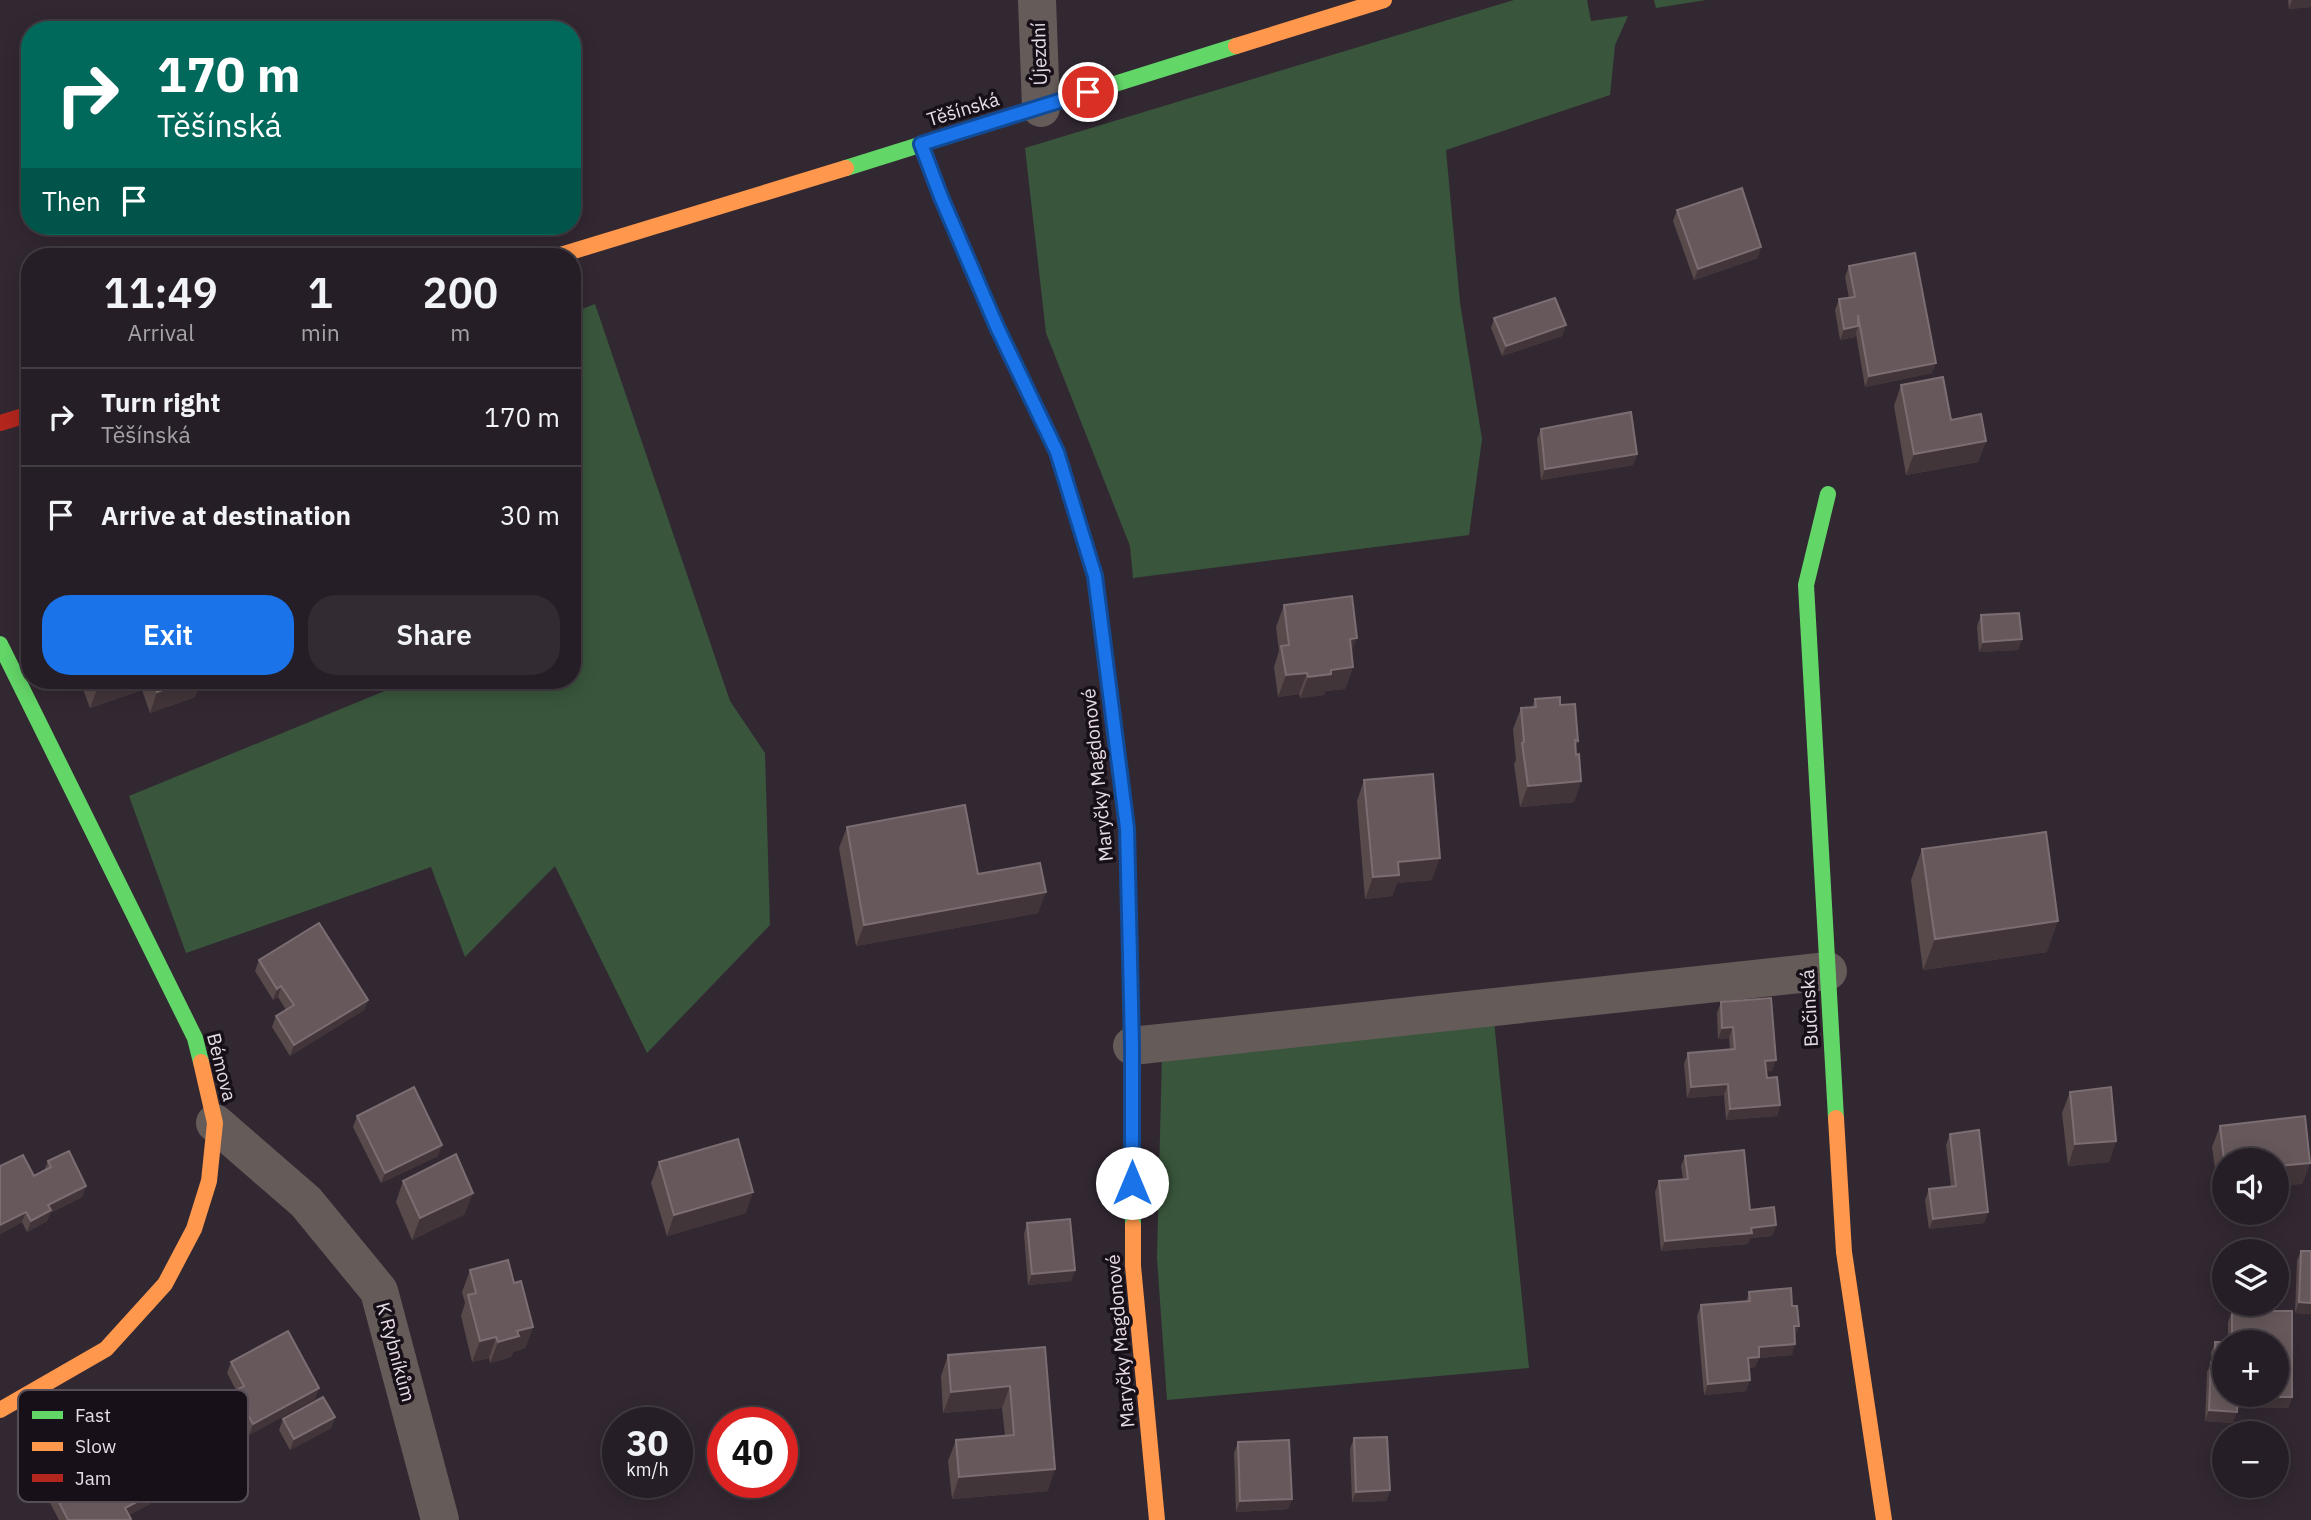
<!DOCTYPE html>
<meta charset="utf-8">
<style>
body{margin:0;font-family:"IBM Plex Sans",sans-serif;background:#322b32;color:#f1f3f6;height:100vh;display:flex;flex-direction:column;font-size:26px;white-space:nowrap}
*{box-sizing:border-box;margin:0}
p{font-size:23px;color:#a4a2a7}
.icon{flex:none;width:38px;height:38px;fill:none;stroke:currentColor;stroke-width:2;stroke-linecap:round;stroke-linejoin:round}
.map{position:relative;flex:1;overflow:hidden}
.panel{position:absolute;left:21px;top:248px;width:560px;height:441px;display:flex;flex-direction:column;background:#261e26;border-radius:28px;box-shadow:0 4px 18px #0003,0 0 0 2px #423c43}
.panel>*{flex:none}
.banner{position:absolute;left:21px;top:21px;width:560px;height:214px;border-radius:28px;box-shadow:0 4px 18px #0003,0 0 0 2px #423c43;background:#00695c;color:#fff;overflow:hidden}
.fabs{position:absolute;left:2212px;top:1148px;display:grid;gap:14px}
.fabs a{display:grid;place-items:center;width:77px;height:77px;border-radius:50%;background:#261e26;box-shadow:0 4px 18px #0003,0 0 0 2px #423c43;font-size:35px}
.speed{position:absolute;left:602px;top:1407px;display:flex;gap:14px;font-size:35px;font-weight:700;text-align:center}
.speed>*{display:grid;place-content:center;width:91px;height:91px;border-radius:50%;background:#261e26;box-shadow:0 4px 18px #0003,0 0 0 2px #423c43;line-height:1}
.speed small{font-size:18px;font-weight:400}
.speed .limit{border:10px solid #d22;background:#fff;color:#111}
.pin{position:absolute;display:grid;place-items:center;width:60px;height:60px;color:#fff;margin:-30px;border:4px solid #fff;border-radius:50%;box-shadow:0 2px 7px #0007}
.me{position:absolute;width:77px;margin:-38px;rotate:0deg;stroke-linejoin:round;filter:drop-shadow(0 0 5px #0008)}
.turn{display:flex;align-items:center;gap:24px;height:147px;padding:0 21px;font-size:32px}
.turn .icon{width:91px;height:91px;stroke-width:2.5}
.turn b{display:block;font-size:49px;line-height:60px}
.then{display:flex;align-items:center;height:66px;padding:0 21px;background:#0003;gap:14px;font-size:26px}
.eta{display:flex;justify-content:space-evenly;align-items:center;height:119px;text-align:center}
.eta b{font-size:42px;font-weight:600;line-height:49px}
.primary-button{display:flex;gap:14px;margin-top:auto;padding:14px 21px}
.primary-button a{flex:1;height:80px;border-radius:28px;background:#1a73e8;color:#fff;font-size:28px;font-weight:600;line-height:80px;text-align:center}
.primary-button a+a{background:#322b32;color:#f1f3f6}
ul{padding:0;list-style:none}
li{display:flex;align-items:center;gap:21px;height:98px;padding:0 21px;border-top:2px solid #423c43}
li div{flex:1}
li b{display:block;font-size:26px}
li em{font-style:normal}
.map>svg:first-child{display:block}
.green{fill:#39563c}
.lines{fill:none;stroke-linecap:round;stroke-linejoin:round}
.street{stroke:#655b59;stroke-width:38}
.fast{stroke:#63d668;stroke-width:16}
.slow{stroke:#ff974d;stroke-width:16}
.jam{stroke:#b3261e;stroke-width:16}
.wall{fill:#58494a;fill-rule:evenodd}
.shaded-wall{fill:#423539}
.building{fill:#67595b;stroke:#7b6d71;stroke-width:2}
.route-casing{stroke:#114b97;stroke-width:18}
.route{stroke:#1a73e8;stroke-width:12}
.labels{text-anchor:middle;dominant-baseline:central;stroke-width:7;stroke-linejoin:round;paint-order:stroke}
.street-label{font-size:19px;fill:#e7dbe8;stroke:#181019}
.key{fill:#181019;stroke:#564d57;stroke-width:2}
.key-label{font-size:19px;fill:#e7dbe8}
</style>
<div class="map">
<svg width="2311" height="1520" viewBox="0 0 2311 1520">
<rect width="100%" height="100%" fill="#322832"/>
<g class="green">
<polygon points="1514,0 1587,0 1591,21 1628,16 1615,45 1610,95 1446,150 1460,303 1482,439 1469,535 1133,578 1130,546 1046,333 1025,148"/>
<polygon points="1654,0 1706,0 1656,8"/>
<polygon points="595,304 730,701 765,753 770,925 647,1053 555,866 465,957 431,867 186,953 129,796 387,690 385,681 572,681 572,313"/>
<polygon points="1494,1021 1529,1368 1167,1400 1157,1258 1162,1055"/>
</g>
<g class="lines">
<g class="street">
<polyline points="1037,0 1041,108"/>
<polyline points="1132,1046 1828,971"/>
<polyline points="215,1123 306,1202 379,1291 440,1520"/>
</g>
<g class="fast">
<polyline points="846,168 1236,46"/>
<polyline points="1828,494 1806,585 1836,1118"/>
<polyline points="1078,521 1095,576 1127,828 1132,1046 1133,1226"/>
<polyline points="0,644 195,1038 201,1062"/>
</g>
<g class="slow">
<polyline points="1236,46 1384,0"/>
<polyline points="554,257 846,168"/>
<polyline points="1836,1118 1844,1252 1884,1520"/>
<polyline points="1133,1226 1133,1266 1157,1520"/>
<polyline points="0,1410 106,1349 165,1284 194,1229 209,1181 215,1123 201,1062"/>
</g>
<g class="jam">
<polyline points="921,144 941,197 997,327 1057,452 1078,521"/>
<polyline points="0,423 30,414"/>
</g>
</g>
<g class="wall">
<polygon points="2288,0 2311,0 2311,7 2289,9"/>
<polygon points="1677,210 1758,258 1694,280 1673,221"/>
<polygon points="1849,266 1932,373 1865,387 1856,334 1855,337 1840,340 1835,310 1839,299 1849,298 1845,277"/>
<polygon points="1494,318 1566,325 1562,336 1502,356 1491,328"/>
<polygon points="1901,385 1951,420 1986,441 1978,462 1906,475 1894,406"/>
<polygon points="1541,429 1637,454 1633,465 1541,480 1537,439"/>
<polygon points="1284,605 1351,654 1353,667 1345,689 1325,691 1324,695 1300,698 1299,694 1278,697 1274,667 1279,651 1276,627"/>
<polygon points="1981,615 2022,639 2018,650 1979,652 1977,626"/>
<polygon points="80,681 201,681 195,697 150,713 142,690 90,708"/>
<polygon points="1535,699 1560,705 1578,741 1575,748 1576,755 1581,781 1574,802 1520,807 1514,764 1516,760 1513,729 1521,708 1532,707"/>
<polygon points="1364,780 1432,880 1397,883 1392,896 1365,899 1357,801"/>
<polygon points="847,827 978,874 1038,913 856,946 839,848"/>
<polygon points="1922,849 2047,952 1923,970 1911,880"/>
<polygon points="259,960 368,1000 364,1010 290,1056 272,1027 276,1016 286,1010 278,997 273,1000 255,971"/>
<polygon points="1721,1002 1772,1071 1766,1071 1767,1078 1780,1105 1777,1116 1726,1120 1724,1095 1687,1098 1684,1064 1688,1053 1730,1049 1729,1038 1718,1039 1717,1013"/>
<polygon points="2070,1092 2116,1141 2109,1162 2068,1166 2062,1113"/>
<polygon points="357,1116 438,1156 381,1183 353,1127"/>
<polygon points="2220,1126 2310,1163 2302,1184 2224,1160 2224,1203 2220,1204 2212,1147"/>
<polygon points="1950,1134 1988,1212 1984,1223 1929,1229 1925,1200 1929,1189 1951,1187 1946,1145"/>
<polygon points="1685,1156 1750,1210 1776,1225 1772,1236 1750,1238 1748,1244 1661,1251 1655,1192 1659,1181 1683,1179 1681,1166"/>
<polygon points="48,1161 86,1186 82,1197 50,1213 47,1221 27,1232 22,1222 0,1234 0,1166 34,1176 44,1171"/>
<polygon points="659,1162 746,1213 667,1236 651,1183"/>
<polygon points="403,1181 465,1214 412,1240 396,1202"/>
<polygon points="1027,1223 1075,1270 1071,1281 1028,1285 1024,1234"/>
<polygon points="2301,1251 2311,1251 2311,1314 2295,1313 2297,1261"/>
<polygon points="470,1270 514,1283 533,1327 525,1348 513,1352 511,1357 490,1363 489,1358 472,1362 461,1316 465,1303 462,1292"/>
<polygon points="1749,1292 1792,1306 1799,1326 1795,1336 1792,1355 1759,1358 1755,1367 1749,1368 1746,1391 1704,1395 1697,1316 1701,1305 1746,1302"/>
<path d="M2232 1311H2292V1397L2288 1408H2237L2233 1423 2205 1421 2207 1372 2212 1362 2211 1353 2215 1342H2228V1322ZM2224 1342H2277V1395H2224Z"/>
<polygon points="1045,1347 1048,1491 952,1499 948,1461 956,1440 1005,1436 1002,1408 943,1413 941,1376 948,1355"/>
<polygon points="231,1362 319,1388 315,1399 249,1435 231,1401 236,1390 227,1373"/>
<polygon points="335,1417 331,1428 290,1450 279,1430 283,1419"/>
<polygon points="1354,1438 1390,1490 1386,1501 1352,1502 1350,1449"/>
<polygon points="1238,1442 1292,1499 1288,1509 1236,1512 1234,1453"/>
<polygon points="45,1475 154,1493 150,1504 129,1515 131,1520 59,1520 41,1486"/>
</g>
<g class="shaded-wall">
<polygon points="2292,0 2311,0 2311,7 2289,9"/>
<polygon points="1761,247 1758,258 1694,280 1698,269"/>
<polygon points="1566,325 1562,336 1502,356 1506,346"/>
<polygon points="1858,326 1855,337 1840,340 1844,329"/>
<polygon points="1936,363 1932,373 1865,387 1869,376"/>
<polygon points="1986,441 1978,462 1906,475 1914,454"/>
<polygon points="1637,454 1633,465 1541,480 1545,469"/>
<polygon points="1357,638 1349,659 1350,639"/>
<polygon points="2022,639 2018,650 1979,652 1983,642"/>
<polygon points="1353,667 1345,689 1325,691 1324,695 1300,698 1308,677 1331,670"/>
<polygon points="1307,673 1299,694 1278,697 1286,675"/>
<polygon points="116,681 145,681 142,690 90,708 98,687"/>
<polygon points="189,681 201,681 195,697 150,713 157,692"/>
<polygon points="1581,781 1574,802 1520,807 1528,786"/>
<polygon points="1440,858 1432,880 1397,883 1392,896 1365,899 1373,877 1398,862"/>
<polygon points="1046,892 1038,913 856,946 864,925"/>
<polygon points="2058,921 2047,952 1923,970 1935,939"/>
<polygon points="281,986 278,997 273,1000 277,989"/>
<polygon points="368,1000 364,1010 290,1056 294,1045"/>
<polygon points="1733,1027 1729,1038 1718,1039 1722,1028"/>
<polygon points="1776,1060 1772,1071 1761,1072 1765,1061"/>
<polygon points="1728,1084 1724,1095 1687,1098 1691,1087"/>
<polygon points="1780,1105 1777,1116 1726,1120 1730,1109"/>
<polygon points="2116,1141 2109,1162 2068,1166 2075,1144"/>
<polygon points="442,1145 438,1156 381,1183 385,1173"/>
<polygon points="2310,1163 2302,1184 2277,1187 2277,1166"/>
<polygon points="86,1186 82,1197 50,1213 47,1221 27,1232 31,1221 48,1205"/>
<polygon points="2224,1191 2224,1203 2220,1204"/>
<polygon points="753,1192 746,1213 667,1236 674,1215"/>
<polygon points="473,1193 465,1214 412,1240 420,1218"/>
<polygon points="26,1212 22,1222 0,1234 0,1225"/>
<polygon points="1988,1212 1984,1223 1929,1229 1933,1219"/>
<polygon points="1776,1225 1772,1236 1750,1238 1748,1244 1661,1251 1665,1241 1751,1228"/>
<polygon points="1075,1270 1071,1281 1028,1285 1032,1274"/>
<polygon points="2299,1302 2311,1303 2311,1314 2295,1313"/>
<polygon points="1794,1326 1799,1326 1795,1336"/>
<polygon points="533,1327 525,1348 513,1352 511,1357 490,1363 498,1342 517,1331"/>
<polygon points="496,1337 489,1358 472,1362 480,1341"/>
<polygon points="1795,1344 1792,1355 1759,1358 1755,1367 1744,1368 1748,1358 1759,1347"/>
<polygon points="1750,1380 1746,1391 1704,1395 1708,1384"/>
<polygon points="1010,1386 1002,1408 943,1413 951,1392"/>
<polygon points="319,1388 315,1399 249,1435 253,1424"/>
<polygon points="2238,1397 2292,1397 2288,1408 2234,1408"/>
<polygon points="2209,1410 2237,1412 2233,1423 2205,1421"/>
<polygon points="335,1417 331,1428 290,1450 294,1439"/>
<polygon points="1055,1469 1048,1491 952,1499 959,1477"/>
<polygon points="1390,1490 1386,1501 1352,1502 1356,1492"/>
<polygon points="154,1493 150,1504 121,1519 125,1508"/>
<polygon points="1292,1499 1288,1509 1236,1512 1240,1501"/>
</g>
<g class="building">
<polygon points="1742,188 1761,247 1698,269 1677,210"/>
<polygon points="1915,253 1936,363 1869,376 1858,315 1858,326 1844,329 1839,299 1855,297 1849,266"/>
<polygon points="1555,298 1566,325 1506,346 1494,318"/>
<polygon points="1943,377 1951,420 1981,414 1986,441 1914,454 1901,385"/>
<polygon points="1631,412 1637,454 1545,469 1541,429"/>
<polygon points="1352,596 1357,638 1350,639 1353,667 1331,670 1331,674 1308,677 1307,673 1286,675 1281,646 1289,645 1284,605"/>
<polygon points="2019,613 2022,639 1983,642 1981,615"/>
<polygon points="95,681 116,681 98,687"/>
<polygon points="154,681 189,681 157,692"/>
<polygon points="1560,697 1560,705 1575,704 1578,741 1575,740 1576,755 1579,754 1581,781 1528,786 1522,743 1524,742 1521,708 1536,707 1535,699"/>
<polygon points="1433,774 1440,858 1398,862 1399,875 1373,877 1364,780"/>
<polygon points="965,805 978,874 1040,863 1046,892 864,925 847,827"/>
<polygon points="2046,832 2058,921 1935,939 1922,849"/>
<polygon points="319,923 368,1000 294,1045 276,1016 294,1005 281,986 277,989 259,960"/>
<polygon points="1771,998 1776,1060 1765,1061 1767,1078 1777,1077 1780,1105 1730,1109 1728,1084 1691,1087 1688,1053 1735,1049 1733,1027 1722,1028 1721,1002"/>
<polygon points="414,1087 442,1145 385,1173 357,1116"/>
<polygon points="2111,1087 2116,1141 2075,1144 2070,1092"/>
<polygon points="2305,1116 2310,1163 2277,1166 2277,1160 2224,1160 2220,1126"/>
<polygon points="1979,1130 1988,1212 1933,1219 1929,1189 1956,1186 1950,1134"/>
<polygon points="738,1139 753,1192 674,1215 659,1162"/>
<polygon points="1744,1150 1750,1210 1774,1207 1776,1225 1751,1228 1752,1233 1665,1241 1659,1181 1688,1179 1685,1156"/>
<polygon points="69,1151 86,1186 48,1205 51,1210 31,1221 26,1212 0,1225 0,1166 23,1155 34,1176 51,1167 48,1161"/>
<polygon points="456,1154 473,1193 420,1218 403,1181"/>
<polygon points="1070,1219 1075,1270 1032,1274 1027,1223"/>
<polygon points="2301,1251 2311,1251 2311,1303 2299,1302"/>
<polygon points="508,1260 514,1283 521,1281 533,1327 517,1331 519,1336 498,1342 496,1337 480,1341 468,1295 476,1293 470,1270"/>
<polygon points="1791,1288 1792,1306 1797,1306 1799,1326 1794,1326 1795,1344 1759,1347 1759,1357 1748,1358 1750,1380 1708,1384 1701,1305 1750,1301 1749,1292"/>
<polygon points="2232,1311 2292,1311 2292,1397 2238,1397 2237,1412 2209,1410 2211,1362 2216,1362 2215,1342 2230,1342 2224,1342 2224,1395 2277,1395 2277,1342 2232,1342"/>
<polygon points="288,1331 319,1388 253,1424 235,1391 244,1386 231,1362"/>
<polygon points="1045,1347 1055,1469 959,1477 956,1440 1014,1435 1010,1386 951,1392 948,1355"/>
<polygon points="323,1397 335,1417 294,1439 283,1419"/>
<polygon points="122,1434 154,1493 125,1508 131,1519 129,1520 68,1520 45,1475"/>
<polygon points="1387,1437 1390,1490 1356,1492 1354,1438"/>
<polygon points="1289,1440 1292,1499 1240,1501 1238,1442"/>
</g>
<g class="lines">
<defs>
<polyline id="route" points="1088,92 921,144 941,197 997,327 1057,452 1095,576 1127,828 1132,1045 1132,1183"/>
</defs>
<use href="#route" class="route-casing"/>
<use href="#route" class="route"/>
</g>
<g class="labels">
<g class="street-label">
<text transform="translate(1039 54) rotate(-92)">Újezdní</text>
<text transform="translate(963 109) rotate(-17)">Těšínská</text>
<text transform="translate(1097 775) rotate(-96)">Maryčky Magdonové</text>
<text transform="translate(1809 1008) rotate(-93)">Bučinská</text>
<text transform="translate(222 1067) rotate(76)">Bémova</text>
<text transform="translate(1120 1341) rotate(-95)">Maryčky Magdonové</text>
<text transform="translate(396 1352) rotate(75)">K Rybníkům</text>
</g>
</g>
<rect x="18" y="1390" width="230" height="112" rx="10" class="key"/>
<rect x="32" y="1411" width="31" height="8" fill="#63d668"/>
<rect x="32" y="1442" width="31" height="9" fill="#ff974d"/>
<rect x="32" y="1474" width="31" height="8" fill="#b3261e"/>
<g class="key-label">
<text x="75" y="1422">Fast</text>
<text x="75" y="1453">Slow</text>
<text x="75" y="1485">Jam</text>
</g>
</svg>
<div class="fabs">
<a><svg class="icon" aria-label="sound" viewBox="0 0 24 24"><path d="M4 9h4l5-4v14l-5-4H4zM17 9q2 3 0 6"/></svg></a>
<a><svg class="icon" aria-label="layers" viewBox="0 0 24 24"><path d="M12 4l9 5-9 5-9-5zM3 14l9 5 9-5"/></svg></a>
<a>+</a>
<a>−</a>
</div>
<div class="speed"><div>30<small>km/h</small></div><div class="limit">40</div></div>
<div class="pin" style="left:1088px;top:92px;background:#d93025"><svg class="icon" aria-label="arrive" viewBox="0 0 24 24"><path d="M6 21V4h12l-3 4 3 4H6"/></svg></div>
<svg class="me" style="left:1132px;top:1183px" viewBox="-20 -20 40 40"><circle r="19" fill="#fff"/><path d="M0-13L10 11 0 6-10 11z" fill="#1a73e8"/></svg>
<div class="banner">
<div class="turn"><svg class="icon" aria-label="right" viewBox="0 0 24 24"><path d="M7 20v-9h11M14 6l5 5-5 5"/></svg><div><b>170 m</b>Těšínská</div></div>
<div class="then">Then<svg class="icon" aria-label="arrive" viewBox="0 0 24 24"><path d="M6 21V4h12l-3 4 3 4H6"/></svg></div>
</div>
<section class="panel">
<div class="eta">
<div><b>11:49</b><p>Arrival</p></div>
<div><b>1</b><p>min</p></div>
<div><b>200</b><p>m</p></div>
</div>
<ul>
<li><svg class="icon" aria-label="right" viewBox="0 0 24 24"><path d="M7 20v-9h11M14 6l5 5-5 5"/></svg><div><b>Turn right</b><p>Těšínská</p></div><em>170 m</em></li>
<li><svg class="icon" aria-label="arrive" viewBox="0 0 24 24"><path d="M6 21V4h12l-3 4 3 4H6"/></svg><div><b>Arrive at destination</b></div><em>30 m</em></li>
</ul>
<div class="primary-button"><a>Exit</a><a>Share</a></div>
</section>
</div>
